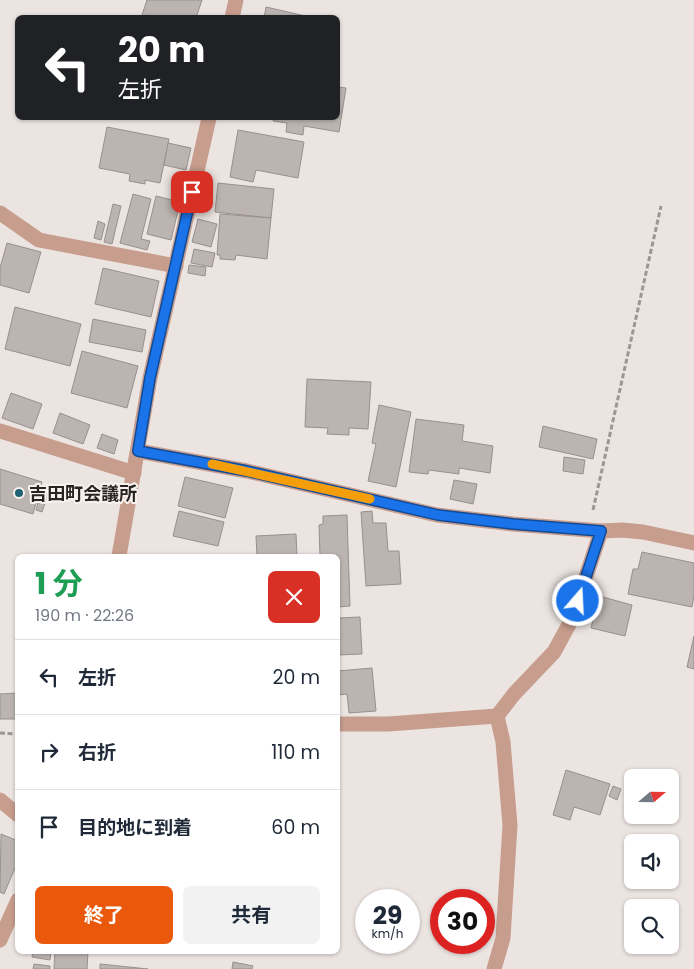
<!DOCTYPE html>
<html lang="ja">
<meta charset="utf-8">
<style>
body{margin:0;font-family:Poppins,"Noto Sans JP",sans-serif;background:#f2f2f3;color:#1f2937;height:100vh;display:flex;flex-direction:column;font-size:19px;white-space:nowrap}
*{box-sizing:border-box;margin:0}
p{font-size:16px;color:#747a83}
.icon{flex:none;width:28px;height:28px;fill:none;stroke:currentColor;stroke-width:2;stroke-linecap:round;stroke-linejoin:round}
.map{position:relative;flex:1;overflow:hidden}
.side{position:absolute;left:15px;top:554px;width:325px;height:400px;display:flex;flex-direction:column;background:#fff;border-radius:8px;box-shadow:0 1px 4px #0004}
.side>*{flex:none}
.banner{position:absolute;left:15px;top:15px;width:325px;height:105px;border-radius:8px;box-shadow:0 1px 4px #0004;background:#202124;color:#fff;overflow:hidden}
.needle{width:32px;rotate:70deg}
.tools{position:absolute;left:624px;top:769px;display:grid;gap:10px}
.tools a{display:grid;place-items:center;width:55px;height:55px;border-radius:8px;background:#fff;box-shadow:0 1px 4px #0004;font-size:25px}
.speed{position:absolute;left:355px;top:889px;display:flex;gap:10px;font-size:25px;font-weight:700;text-align:center}
.speed>*{display:grid;place-content:center;width:65px;height:65px;border-radius:50%;background:#fff;box-shadow:0 1px 4px #0004;line-height:1}
.speed small{font-size:12px;font-weight:400}
.speed .limit{border:8px solid #d22;background:#fff;color:#111}
.pin{position:absolute;display:grid;place-items:center;width:42px;height:42px;color:#fff;margin:-21px;border-radius:10px;box-shadow:0 2px 8px #0006}
.me{position:absolute;width:55px;margin:-28px;rotate:19deg;stroke-linejoin:round;filter:drop-shadow(0 0 4px #0008)}
.turn{display:flex;align-items:center;gap:18px;height:105px;padding:0 20px;font-size:22px}
.turn .icon{width:65px;height:65px;stroke-width:2.5}
.turn b{display:block;font-size:35px;line-height:42px}
.round{display:grid;place-items:center;flex:none;width:52px;height:52px;border-radius:8px;background:#f2f2f3}
.head{display:flex;align-items:center;justify-content:space-between;height:85px;padding:0 20px}
h1{font-size:30px;font-weight:700;line-height:38px;color:#1e9e55}
.action{display:flex;gap:10px;margin-top:auto;padding:10px 20px}
.action a{flex:1;height:58px;border-radius:8px;background:#ea580c;color:#fff;font-size:20px;font-weight:700;line-height:58px;text-align:center}
.action a+a{background:#f2f2f3;color:#1f2937}
ul{padding:0;list-style:none}
li{display:flex;align-items:center;gap:15px;height:75px;padding:0 20px;border-top:1px solid #e0e1e3}
li div{flex:1}
li b{display:block;font-size:19px}
li em{font-style:normal}
.map>svg:first-child{display:block}
.building{fill:#bbb4b1;stroke:#98908e}
.lines{fill:none;stroke-linecap:round;stroke-linejoin:round}
.path{stroke:#9c9694;stroke-width:3;stroke-dasharray:5 2.5;stroke-linecap:butt}
.minor{stroke:#c79d8d;stroke-width:15}
.route-casing{stroke:#114b97;stroke-width:12}
.route{stroke:#1a73e8;stroke-width:9}
.slow{stroke:#f59e0b;stroke-width:9}
.poi-dot{fill:#1f6075;stroke:#f9f1ee;stroke-width:2}
.labels{text-anchor:middle;dominant-baseline:central;stroke-width:4;stroke-linejoin:round;paint-order:stroke}
.poi-label{font-size:18px;font-weight:bold;fill:#272423;stroke:#f9f1ee;text-anchor:start}
</style>
<div class="map">
<svg width="694" height="969" viewBox="0 0 694 969">
<rect width="100%" height="100%" fill="#ece4e1"/>
<g class="building">
<polygon points="147,0 202,0 196,18 141,18"/>
<polygon points="266,7 314,18 264,18"/>
<polygon points="338,87 346,88 339,132 304,126 303,135 286,132 287,123 273,121 274,118 338,118"/>
<polygon points="107,127 169,139 160,183 145,180 145,184 129,181 130,174 99,168"/>
<polygon points="238,130 304,142 298,178 256,170 253,182 230,177"/>
<polygon points="168,143 191,148 186,170 164,165"/>
<polygon points="218,183 274,189 271,218 215,212"/>
<polygon points="133,194 151,199 141,239 150,241 147,250 120,243"/>
<polygon points="156,196 180,202 171,240 147,234"/>
<polygon points="113,204 121,206 112,244 104,242"/>
<polygon points="220,214 271,218 267,259 236,255 235,260 220,259 220,255 217,255"/>
<polygon points="198,219 217,224 211,247 192,242"/>
<polygon points="98,221 105,224 101,240 94,238"/>
<polygon points="7,243 41,252 29,293 0,285 0,268"/>
<polygon points="194,249 215,253 212,267 191,263"/>
<polygon points="189,265 206,267 205,276 188,273"/>
<polygon points="103,268 159,281 151,317 95,304"/>
<polygon points="15,307 81,324 70,366 5,349"/>
<polygon points="93,319 146,330 142,352 89,342"/>
<polygon points="82,351 138,366 127,408 71,393"/>
<polygon points="307,379 371,382 368,429 349,428 349,435 327,434 328,428 305,427"/>
<polygon points="11,393 42,404 33,429 2,418"/>
<polygon points="379,405 411,412 396,487 368,481 376,444 372,443"/>
<polygon points="60,413 90,425 83,444 53,433"/>
<polygon points="416,419 464,425 462,441 493,446 490,473 459,468 459,474 429,470 428,474 409,472"/>
<polygon points="543,426 597,439 593,459 539,447"/>
<polygon points="102,434 118,440 114,454 97,448"/>
<polygon points="564,457 585,460 583,474 563,471"/>
<polygon points="0,469 42,482 33,514 0,504"/>
<polygon points="185,477 233,488 225,518 178,506"/>
<polygon points="454,480 477,484 473,504 450,499"/>
<polygon points="41,492 48,494 42,512 36,510"/>
<polygon points="179,511 224,522 218,546 173,536"/>
<polygon points="372,511 373,523 386,523 388,551 399,551 401,584 366,586 361,512"/>
<polygon points="347,515 350,606 338,607 338,556 320,556 319,525 323,524 323,516"/>
<polygon points="296,534 297,556 257,556 256,536"/>
<polygon points="642,552 694,563 694,596 692,607 628,594 633,569 638,569"/>
<polygon points="599,596 632,605 625,636 591,628"/>
<polygon points="360,617 362,654 338,655 338,618"/>
<polygon points="694,636 694,669 687,667"/>
<polygon points="372,668 376,711 349,713 347,694 338,695 338,671"/>
<polygon points="18,693 17,719 0,719 0,694"/>
<polygon points="566,770 610,784 600,815 574,807 570,820 553,815"/>
<polygon points="613,786 621,789 617,800 609,796"/>
<polygon points="1,834 18,841 18,861 4,894 0,892"/>
<polygon points="33,951 51,951 50,960 32,957"/>
<polygon points="55,951 88,951 87,969 54,969"/>
<polygon points="233,962 253,966 252,969 232,969"/>
<polygon points="34,964 50,966 50,969 33,969"/>
<polygon points="100,964 148,969 100,969"/>
</g>
<g class="lines">
<g class="path">
<polyline points="593,510 661,206"/>
<polyline points="0,733 18,734"/>
</g>
<g class="minor">
<polyline points="232,18 236,0"/>
<polyline points="0,213 39,240 176,266"/>
<polyline points="0,431 134,473"/>
<polyline points="138,451 247,471 437,515 513,524 601,531 622,530 643,532 694,543"/>
<polyline points="119,556 150,378 209,118"/>
<polyline points="338,724 388,724 497,716"/>
<polyline points="0,800 18,815"/>
<polyline points="0,940 18,900"/>
<polyline points="494,969 503,938 510,825 503,742 497,716 514,694 554,652 572,619 601,531"/>
</g>
</g>
<g class="lines">
<defs>
<polyline id="route" points="192,192 150,378 138,451 247,471 438,515 513,524 601,531 578,601"/>
</defs>
<use href="#route" class="route-casing"/>
<use href="#route" class="route"/>
<polyline class="slow" points="212,464 370,499"/>
</g>
<circle class="poi-dot" cx="19" cy="493" r="5"/>
<g class="labels">
<g class="poi-label">
<text x="29" y="493">吉田町会議所</text>
</g>
</g>
</svg>
<div class="tools">
<a><svg class="needle" viewBox="-14 -14 28 28"><path d="M0-13l5 13h-10z" fill="#e53935"/><path d="M0 13l5-13h-10z" fill="#747a83"/></svg></a>
<a><svg class="icon" aria-label="sound" viewBox="0 0 24 24"><path d="M4 9h4l5-4v14l-5-4H4zM17 9q2 3 0 6"/></svg></a>
<a><svg class="icon" aria-label="search" viewBox="0 0 24 24"><circle cx="10" cy="10" r="6"/><path d="M15 15l6 6"/></svg></a>
</div>
<div class="speed"><div>29<small>km/h</small></div><div class="limit">30</div></div>
<div class="pin" style="left:192px;top:192px;background:#d93025"><svg class="icon" aria-label="arrive" viewBox="0 0 24 24"><path d="M6 21V4h12l-3 4 3 4H6"/></svg></div>
<svg class="me" style="left:578px;top:601px" viewBox="-20 -20 40 40"><circle r="17" fill="#1a73e8" stroke="#fff" stroke-width="3"/><path d="M0-11L8 9 0 5-8 9z" fill="#fff"/></svg>
<div class="banner">
<div class="turn"><svg class="icon" aria-label="left" viewBox="0 0 24 24"><path d="M17 20v-9H6M10 6l-5 5 5 5"/></svg><div><b>20 m</b>左折</div></div>
</div>
<section class="side">
<div class="head"><div><h1>1 分</h1><p>190 m · 22:26</p></div><a class="round" style="background:#d93025;color:#fff"><svg class="icon" aria-label="close" viewBox="0 0 24 24"><path d="M6 6l12 12M18 6L6 18"/></svg></a></div>
<ul>
<li><svg class="icon" aria-label="left" viewBox="0 0 24 24"><path d="M17 20v-9H6M10 6l-5 5 5 5"/></svg><div><b>左折</b></div><em>20 m</em></li>
<li><svg class="icon" aria-label="right" viewBox="0 0 24 24"><path d="M7 20v-9h11M14 6l5 5-5 5"/></svg><div><b>右折</b></div><em>110 m</em></li>
<li><svg class="icon" aria-label="arrive" viewBox="0 0 24 24"><path d="M6 21V4h12l-3 4 3 4H6"/></svg><div><b>目的地に到着</b></div><em>60 m</em></li>
</ul>
<div class="action"><a>終了</a><a>共有</a></div>
</section>
</div>
